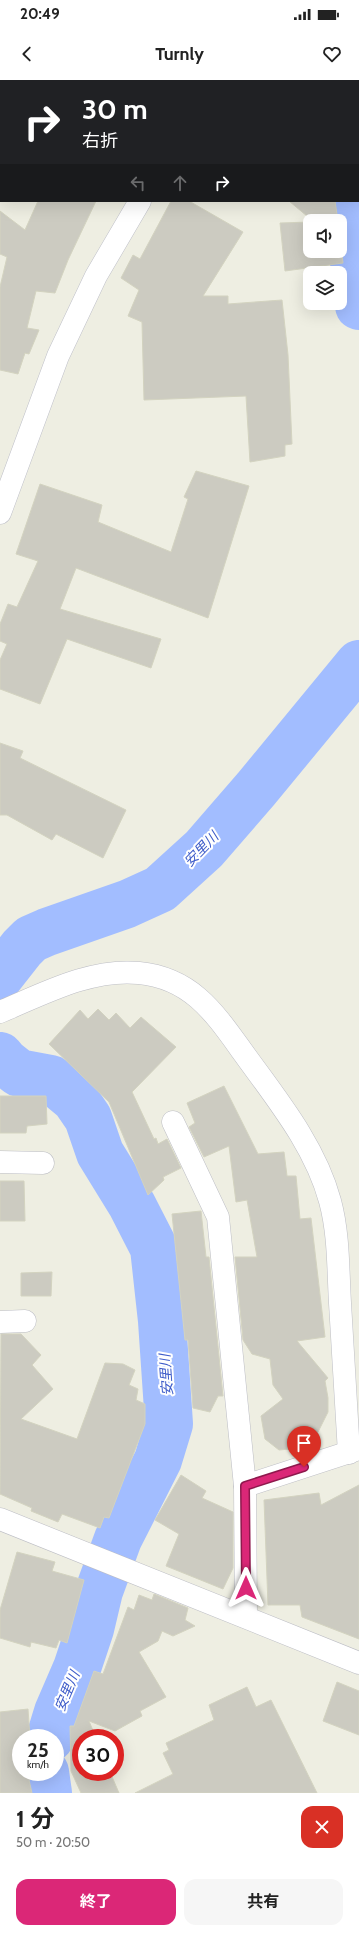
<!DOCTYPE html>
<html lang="ja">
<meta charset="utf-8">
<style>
body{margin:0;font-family:Cabin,"Noto Sans JP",sans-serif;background:#f6f6f6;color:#222;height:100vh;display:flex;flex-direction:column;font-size:15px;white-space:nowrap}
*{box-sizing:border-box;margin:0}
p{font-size:13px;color:#767676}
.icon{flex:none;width:22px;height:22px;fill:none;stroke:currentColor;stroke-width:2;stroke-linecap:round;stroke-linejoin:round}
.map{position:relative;height:1713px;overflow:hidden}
.panel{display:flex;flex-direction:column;background:#fff;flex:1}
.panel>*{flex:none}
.top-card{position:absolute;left:0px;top:0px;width:359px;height:122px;box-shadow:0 4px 16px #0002;background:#202124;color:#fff;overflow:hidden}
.buttons{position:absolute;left:303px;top:134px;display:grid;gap:8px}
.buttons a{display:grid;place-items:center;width:44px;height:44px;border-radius:8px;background:#fff;box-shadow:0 4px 16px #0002;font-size:20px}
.speed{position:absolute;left:12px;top:1649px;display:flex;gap:8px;font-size:20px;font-weight:700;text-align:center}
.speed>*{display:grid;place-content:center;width:52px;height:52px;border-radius:50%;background:#fff;box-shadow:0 4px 16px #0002;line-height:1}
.speed small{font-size:10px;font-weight:400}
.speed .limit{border:6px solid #d22;background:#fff;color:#111}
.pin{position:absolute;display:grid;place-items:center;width:34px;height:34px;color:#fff;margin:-41px -17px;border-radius:50% 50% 50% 0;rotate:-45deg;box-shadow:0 0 4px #0007}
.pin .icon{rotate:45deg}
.me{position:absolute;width:44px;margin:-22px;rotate:0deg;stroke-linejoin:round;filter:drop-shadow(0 0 3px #0008)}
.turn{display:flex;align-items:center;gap:14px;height:84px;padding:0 16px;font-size:18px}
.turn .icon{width:52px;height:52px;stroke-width:2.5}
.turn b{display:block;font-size:28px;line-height:34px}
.lanes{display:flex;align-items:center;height:38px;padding:0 16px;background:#0003;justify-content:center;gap:20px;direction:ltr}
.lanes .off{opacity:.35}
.round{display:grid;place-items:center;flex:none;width:42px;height:42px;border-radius:12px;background:#f6f6f6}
.overview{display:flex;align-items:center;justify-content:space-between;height:68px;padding:0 16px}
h1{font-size:24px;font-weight:700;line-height:30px}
.action{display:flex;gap:8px;margin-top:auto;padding:8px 16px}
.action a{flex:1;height:46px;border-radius:12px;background:#db2777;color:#fff;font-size:16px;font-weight:700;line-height:46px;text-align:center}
.action a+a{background:#f6f6f6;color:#222}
.status{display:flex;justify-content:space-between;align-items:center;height:28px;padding:0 20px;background:#fff;direction:ltr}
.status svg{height:11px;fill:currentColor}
header{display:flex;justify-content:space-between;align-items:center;height:52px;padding:0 16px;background:#fff;font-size:18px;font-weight:700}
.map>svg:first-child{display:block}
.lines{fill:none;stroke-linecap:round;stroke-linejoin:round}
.river{stroke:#a2bdff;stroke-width:48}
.building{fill:#cccbc1;stroke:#d3d3c0}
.street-casing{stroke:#bdbec5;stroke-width:23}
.secondary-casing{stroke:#bfc0c9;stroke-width:23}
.street{stroke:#fff;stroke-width:22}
.secondary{stroke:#fff;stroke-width:22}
.route-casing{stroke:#8e194d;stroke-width:10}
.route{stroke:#db2777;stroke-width:7}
.labels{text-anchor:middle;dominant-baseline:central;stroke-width:4;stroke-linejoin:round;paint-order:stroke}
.water-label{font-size:14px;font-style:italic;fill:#3e5cc9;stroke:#fff}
</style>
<div class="status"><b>20:49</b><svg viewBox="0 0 49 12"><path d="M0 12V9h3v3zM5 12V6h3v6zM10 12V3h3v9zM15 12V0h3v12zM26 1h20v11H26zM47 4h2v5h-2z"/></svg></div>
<header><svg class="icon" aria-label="back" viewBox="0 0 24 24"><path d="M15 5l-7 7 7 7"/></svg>Turnly<svg class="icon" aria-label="heart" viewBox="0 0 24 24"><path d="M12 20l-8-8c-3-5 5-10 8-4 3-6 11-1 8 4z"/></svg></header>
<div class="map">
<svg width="359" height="1713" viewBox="0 0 359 1713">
<rect width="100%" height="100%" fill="#eeeee2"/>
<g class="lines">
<g class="river">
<polyline points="338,0 338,1"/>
<polyline points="347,121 359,226"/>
<polyline points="0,896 22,868 31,859 47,852 127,824 160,809 204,769 256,709 359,584"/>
<polyline points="0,976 5,982 19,993 51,999 75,1019 88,1038 100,1073 132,1125 154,1168 162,1241 169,1344 158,1380 118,1459 99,1511 90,1549 77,1588 58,1632 50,1658"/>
<polyline points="45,1692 48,1713"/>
</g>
</g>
<g class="building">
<polygon points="38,121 96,121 68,180 55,213 36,211 27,248 39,250 29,274 25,273 18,294 0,290 0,207 7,177 0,174 0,131 25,150"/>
<polygon points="171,121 189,121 243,152 203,216 228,216 228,224 282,220 288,275 292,364 285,365 285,376 250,382 246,316 144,320 142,242 128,236 139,210 121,198 133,175 140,179"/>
<polygon points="289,121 335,121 338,141 313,141"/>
<polygon points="310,142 310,171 340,171 340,157 343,183 285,191 280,143"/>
<polygon points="196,391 249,406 208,538 76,488 60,529 161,559 151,588 67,559 40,624 0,609 0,580 7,564 0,561 0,544 8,524 17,527 38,481 16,474 40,404 102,425 98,442 171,472 188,419 184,417"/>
<polygon points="0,663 23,671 20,678 126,730 103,778 56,754 52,760 7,735 0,735"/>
<polygon points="98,929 109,940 116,933 130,948 141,937 176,967 132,1012 154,1059 156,1058 158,1064 167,1059 181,1088 163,1097 164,1100 148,1115 109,1022 49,964 80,930 88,939"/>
<polygon points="224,1006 258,1074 284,1072 287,1096 296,1096 300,1139 311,1138 325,1257 297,1261 328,1298 325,1301 328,1318 328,1332 318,1352 301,1366 290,1369 279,1370 265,1359 261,1336 283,1319 273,1305 270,1279 252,1274 243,1260 235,1177 257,1177 247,1120 236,1122 229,1066 204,1077 189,1047 195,1043 187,1023"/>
<polygon points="0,1016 46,1016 47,1044 27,1046 26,1053 0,1053"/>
<polygon points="0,1101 24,1101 25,1141 0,1141"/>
<polygon points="201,1131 206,1177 209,1177 223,1316 218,1316 210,1332 193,1328 188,1260 185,1260 172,1134"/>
<polygon points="52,1192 51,1216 21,1216 21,1193"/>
<polygon points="1,1254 21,1254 41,1275 32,1285 53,1309 21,1339 77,1359 105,1283 123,1284 135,1290 129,1305 138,1309 136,1320 145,1324 145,1344 109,1438 104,1437 100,1448 62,1434 58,1442 31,1431 32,1428 0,1414"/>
<polygon points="181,1395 206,1411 202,1418 233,1432 233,1488 223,1509 166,1486 179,1454 155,1440"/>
<polygon points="359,1405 359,1559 302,1537 300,1525 268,1525 264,1420 319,1413 321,1425"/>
<polygon points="17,1472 55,1482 52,1491 84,1500 67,1563 59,1560 56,1568 31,1562 30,1567 0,1558 0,1530"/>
<polygon points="154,1514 188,1528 185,1540 195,1546 173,1556 162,1551 158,1561 139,1572 166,1617 140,1631 142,1636 115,1651 89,1641 96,1658 81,1658 81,1692 110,1692 119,1713 81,1713 71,1691 70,1646 74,1646 94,1591 103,1594 128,1527 134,1530 139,1515 152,1520"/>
<polygon points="337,1602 359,1611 359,1655 323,1641"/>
<polygon points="247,1607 256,1627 271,1620 317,1713 135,1713 173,1694 163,1673 169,1670 166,1663 214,1640 209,1625"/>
<polygon points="28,1629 30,1658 21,1658 21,1692 32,1692 32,1699 29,1700 32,1713 0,1713 0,1632"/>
</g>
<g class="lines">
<defs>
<g id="street">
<polyline points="22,1 22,0"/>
<polyline points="358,58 359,58"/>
<polyline points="0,60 1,58"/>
<path d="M0 932C43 914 91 888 139 893 191 898 214 932 242 971 275 1017 315 1065 330 1121 339 1154 338 1190 340 1223 343 1273 346 1323 349 1373"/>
<polyline points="173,1042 218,1137 245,1406"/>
<polyline points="0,1082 43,1083"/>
<polyline points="0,1242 25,1241"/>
<polyline points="0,1439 359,1583"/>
<polyline points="246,1537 245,1406 359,1369"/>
</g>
<g id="secondary">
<polyline points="198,1 198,0"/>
<polyline points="0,433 58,276 96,196 140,121"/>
</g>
</defs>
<use href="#street" class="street-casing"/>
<use href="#secondary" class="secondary-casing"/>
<use href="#street" class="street"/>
<use href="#secondary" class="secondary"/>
</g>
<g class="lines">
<defs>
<polyline id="route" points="246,1508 245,1406 304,1387"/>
</defs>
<use href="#route" class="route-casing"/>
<use href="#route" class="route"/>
</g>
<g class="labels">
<g class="water-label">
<text transform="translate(201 769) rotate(-46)">安里川</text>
<text transform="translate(166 1295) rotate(-94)">安里川</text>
<text transform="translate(67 1611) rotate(-67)">安里川</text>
</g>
</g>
</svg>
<div class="buttons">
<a><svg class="icon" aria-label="sound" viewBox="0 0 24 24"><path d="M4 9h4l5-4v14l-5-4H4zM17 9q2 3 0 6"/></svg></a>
<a><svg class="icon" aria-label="layers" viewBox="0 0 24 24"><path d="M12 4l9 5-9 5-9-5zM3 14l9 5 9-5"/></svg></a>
</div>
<div class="speed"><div>25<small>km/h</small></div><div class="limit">30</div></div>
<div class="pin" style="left:304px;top:1387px;background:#d93025"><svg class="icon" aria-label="arrive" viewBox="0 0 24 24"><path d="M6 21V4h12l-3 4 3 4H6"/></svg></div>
<svg class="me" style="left:246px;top:1508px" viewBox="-20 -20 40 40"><path d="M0-17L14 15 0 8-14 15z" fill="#db2777" stroke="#fff" stroke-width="4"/></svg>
<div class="top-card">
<div class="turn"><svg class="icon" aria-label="right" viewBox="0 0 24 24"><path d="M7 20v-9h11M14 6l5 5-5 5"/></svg><div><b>30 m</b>右折</div></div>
<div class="lanes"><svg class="icon off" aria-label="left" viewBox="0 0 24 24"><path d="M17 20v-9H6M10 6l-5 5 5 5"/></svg><svg class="icon off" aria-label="ahead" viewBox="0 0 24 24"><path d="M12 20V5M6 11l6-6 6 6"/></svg><svg class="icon" aria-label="right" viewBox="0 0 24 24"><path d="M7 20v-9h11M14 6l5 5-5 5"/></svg></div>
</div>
</div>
<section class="panel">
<div class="overview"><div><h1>1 分</h1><p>50 m · 20:50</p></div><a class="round" style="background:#d93025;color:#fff"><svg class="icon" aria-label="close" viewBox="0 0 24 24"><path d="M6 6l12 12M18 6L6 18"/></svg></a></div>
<div class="action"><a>終了</a><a>共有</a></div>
</section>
